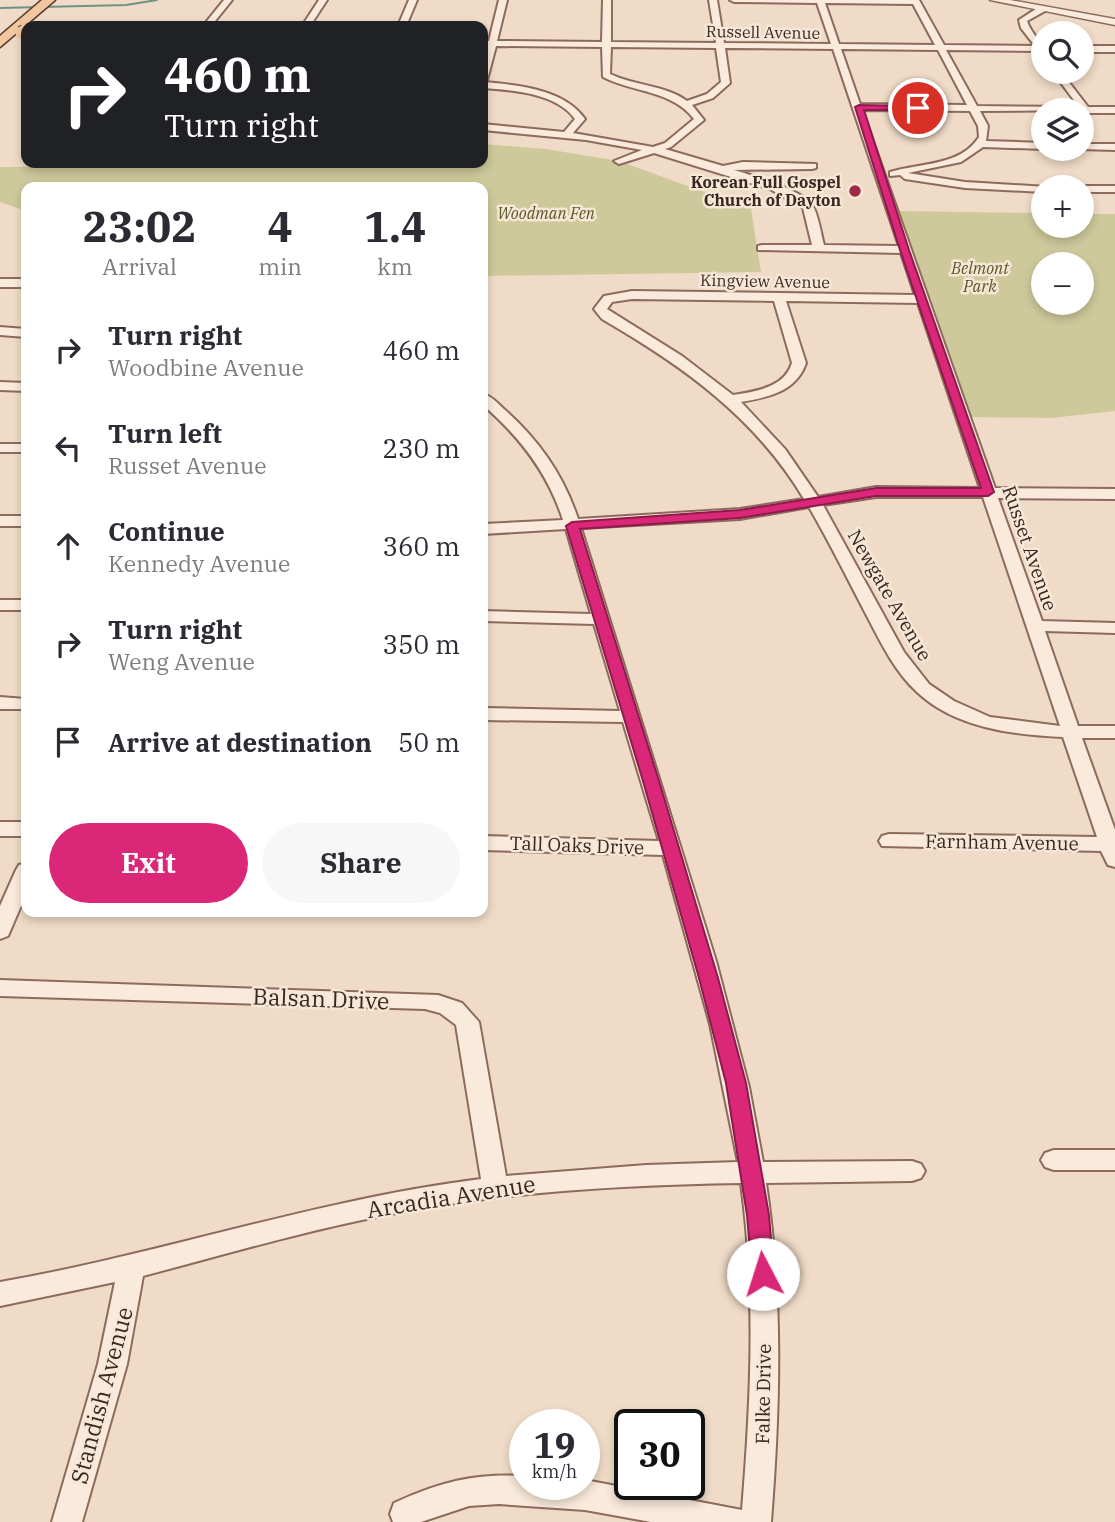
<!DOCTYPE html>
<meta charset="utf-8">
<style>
body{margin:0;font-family:"IBM Plex Serif",serif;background:#f7f7f7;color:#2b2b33;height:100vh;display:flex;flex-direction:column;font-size:26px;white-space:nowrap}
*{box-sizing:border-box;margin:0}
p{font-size:23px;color:#7c7c81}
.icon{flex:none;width:38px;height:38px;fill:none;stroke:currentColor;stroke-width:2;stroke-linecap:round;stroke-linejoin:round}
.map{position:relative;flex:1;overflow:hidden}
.sheet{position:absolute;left:21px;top:182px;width:467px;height:735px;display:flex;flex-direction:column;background:#fff;border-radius:14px;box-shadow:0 4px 10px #0003}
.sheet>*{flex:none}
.banner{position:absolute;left:21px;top:21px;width:467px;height:147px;border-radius:14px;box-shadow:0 4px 10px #0003;background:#202124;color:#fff;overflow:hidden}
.controls{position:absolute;left:1031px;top:21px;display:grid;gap:14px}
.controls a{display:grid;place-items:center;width:63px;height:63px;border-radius:50%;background:#fff;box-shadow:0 4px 10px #0003;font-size:35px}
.speed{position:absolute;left:509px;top:1409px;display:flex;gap:14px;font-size:35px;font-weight:700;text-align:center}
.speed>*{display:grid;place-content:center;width:91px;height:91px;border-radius:50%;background:#fff;box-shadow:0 4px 10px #0003;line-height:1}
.speed small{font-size:18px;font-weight:400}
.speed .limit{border:4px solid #111;border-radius:10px;background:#fff;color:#111}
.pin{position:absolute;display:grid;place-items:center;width:60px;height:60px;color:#fff;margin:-30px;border:4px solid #fff;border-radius:50%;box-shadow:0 2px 7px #0007}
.me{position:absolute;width:77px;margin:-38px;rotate:355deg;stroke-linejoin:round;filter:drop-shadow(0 0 5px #0008)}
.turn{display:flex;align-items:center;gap:24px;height:147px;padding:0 28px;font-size:32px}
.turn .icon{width:91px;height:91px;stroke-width:2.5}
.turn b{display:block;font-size:49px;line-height:60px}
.eta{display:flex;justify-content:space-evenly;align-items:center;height:119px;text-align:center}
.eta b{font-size:42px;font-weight:800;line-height:49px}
.button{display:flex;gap:14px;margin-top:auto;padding:14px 28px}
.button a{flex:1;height:80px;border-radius:42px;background:#db2777;color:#fff;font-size:28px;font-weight:800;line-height:80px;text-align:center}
.button a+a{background:#f7f7f7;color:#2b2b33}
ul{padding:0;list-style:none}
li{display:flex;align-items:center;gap:21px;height:98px;padding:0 28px}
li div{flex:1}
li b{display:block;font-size:26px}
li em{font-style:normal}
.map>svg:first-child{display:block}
.green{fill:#cec99b;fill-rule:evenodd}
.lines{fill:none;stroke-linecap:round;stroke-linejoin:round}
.stream{stroke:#6f9282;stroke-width:2}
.minor-casing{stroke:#8c6b5c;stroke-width:4}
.tertiary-casing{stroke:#8c6b5c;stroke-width:3}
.primary-casing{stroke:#5a3b30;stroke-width:3}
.minor{fill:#faeadb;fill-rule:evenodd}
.tertiary{fill:#faeadb;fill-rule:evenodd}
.primary{fill:#f2c7a0;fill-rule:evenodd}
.primary-bridge-casing{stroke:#5a3b30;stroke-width:15;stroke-linecap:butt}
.primary-bridge{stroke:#f2c7a0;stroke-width:13}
.route{fill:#db2777;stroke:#8e194d;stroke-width:2}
.poi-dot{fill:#9c2b44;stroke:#f6e7d7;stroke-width:2.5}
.labels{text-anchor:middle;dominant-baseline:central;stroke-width:5;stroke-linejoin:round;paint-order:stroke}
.far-street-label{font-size:16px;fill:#3c2720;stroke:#f6e7d7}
.far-poi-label{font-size:16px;font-weight:bold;fill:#3c2720;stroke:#f6e7d7;text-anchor:end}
.far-park-label{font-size:16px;font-style:italic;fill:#575926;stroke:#f6e7d7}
.street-label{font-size:19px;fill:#3c2720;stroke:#f6e7d7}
.near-street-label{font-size:23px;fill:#3c2720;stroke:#f6e7d7}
</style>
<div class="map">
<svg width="1115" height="1522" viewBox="0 0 1115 1522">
<rect width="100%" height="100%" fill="#efdbc7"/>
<g class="green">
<polygon points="483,144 546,149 619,161 751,209 761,272 483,276 483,187 26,187 26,211 0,202 0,167 77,167 89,163 483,163"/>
<path d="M894 211 1043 213V226H1082V214H1115V411L1051 418 962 417ZM1043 264H1082V303H1043Z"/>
</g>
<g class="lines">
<polyline class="stream" points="0,8 126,5 157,0"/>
<defs>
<g id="minor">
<polygon points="224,0 232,0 211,26 203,26"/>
<polygon points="319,0 327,0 310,26 302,26"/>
<polygon points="409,0 417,0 406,26 398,26"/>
<path d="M499 0H507L497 41 602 42 603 0H611V42L716 43 709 0H717L724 43 831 44 817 3 734 2 730 0H919L944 45 1035 46 1021 28 1019 20 1039 7H1045V11L1027 21C1031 34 1043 41 1043 55L1038 51 946 50 977 106 1079 107 1053 72H1061L1088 107H1115V113H1086L1082 110 980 111 988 126 986 141 1043 143 1044 149 983 147 961 162 908 173 965 182 1047 187H1043V192L965 188 905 179 900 175 890 176V172C920 163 961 166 979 137L978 126 970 111 862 110 995 488 1115 489V499L998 498 1042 621 1115 623V633L1045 631 1078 726H1115V738H1082L1115 830V867L1108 865 1101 851 882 846 879 841 882 836 889 834 1097 837 1063 737C1014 735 955 728 917 692 895 672 881 643 867 616 848 580 830 543 809 507L740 519 581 528 716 961 749 1087 763 1162 912 1161 921 1164 925 1171 921 1178 912 1181 766 1183C783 1296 780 1408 771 1522H651L585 1510 499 1504 469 1506 421 1522H393L390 1514 394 1503C440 1482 474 1473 525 1476V1484H584L585 1480 742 1510C751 1401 756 1292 741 1183 620 1185 499 1192 381 1216 301 1232 222 1255 143 1276L127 1364 82 1522H52L98 1364 115 1282 0 1306V1282C162 1254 318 1199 481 1179L456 1025 440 1013 425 1009 0 996V980L438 995 462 1003 479 1022 506 1176 646 1165 738 1162 710 1024 663 855 483 850V836L659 841 623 722 483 720V708L620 711 594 624 483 621V611L591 614 566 529 483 534V524L563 520C548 473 520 437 483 405V394C492 396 498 404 505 410 539 440 564 476 578 519L740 509 804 499C755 417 683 366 602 319L594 309 604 296 632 291 915 295 901 253 758 250V246L762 245H812L803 208 770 189 654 153 619 164 614 161 642 150 586 140 483 130V124L564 132 575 119C557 93 512 90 483 88V63L487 46 483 45V41H489ZM825 3 913 4 935 45 839 44ZM496 46 602 47 603 77C634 93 672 90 694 119L665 143 653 147 573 133 585 119C564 89 518 85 484 82L487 80ZM611 47 716 48 721 82 707 94 687 101C665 85 635 86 610 74ZM725 48 833 49 899 246 824 245C821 234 819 219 814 208 804 189 753 176 734 170L812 169 816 168V164L743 162 723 166 665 149 671 147 704 120 692 105 713 98 730 83ZM841 49 938 50 967 105 860 104ZM632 299 774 301 792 363C784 388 756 391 733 395L682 356 607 309 612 302ZM786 301 918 303 980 488 876 487 818 497 785 449 741 402C768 397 796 392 806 363ZM876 497H983L1060 726 990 717 954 701 929 684 904 652 823 505Z"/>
<rect x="1082" y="46" width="33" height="6"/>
<polygon points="1082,144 1115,144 1115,150 1079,149 1082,149"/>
<polygon points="1082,186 1115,186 1115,192 1082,192 1082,187 1078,187"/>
<rect x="0" y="279" width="26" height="8"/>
<polygon points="0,327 26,329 26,337 0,335"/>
<polygon points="0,382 26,383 26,391 0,390"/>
<rect x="0" y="444" width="26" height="8"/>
<rect x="0" y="516" width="26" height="10"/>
<rect x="0" y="600" width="26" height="10"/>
<polygon points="0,697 26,699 26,709 0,709"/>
<rect x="0" y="822" width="26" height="14"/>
<polygon points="26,863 26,894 8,936 0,939 0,906 16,870 19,865"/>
<polygon points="1054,1150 1115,1150 1115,1170 1054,1170 1045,1167 1041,1160 1045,1153"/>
</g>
<polygon id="tertiary" points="990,0 1010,0 1115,19 1115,25"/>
<polygon id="primary" points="42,0 55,0 0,47 0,36"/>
</defs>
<use href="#minor" class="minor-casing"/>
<use href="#tertiary" class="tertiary-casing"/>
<use href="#primary" class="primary-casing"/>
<use href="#minor" class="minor"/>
<use href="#tertiary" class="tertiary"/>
<use href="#primary" class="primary"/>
<defs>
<polyline id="primary-bridge" points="22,33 25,31"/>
</defs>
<use href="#primary-bridge" class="primary-bridge-casing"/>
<use href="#primary-bridge" class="primary-bridge"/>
</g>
<polygon class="route" points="859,105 918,106 922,108 918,110 864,110 909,250 994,492 988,496 876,496 740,518 580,529 659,781 718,978 746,1083 769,1215 774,1274 771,1281 763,1284 755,1281 752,1274 747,1215 726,1083 699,978 643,781 566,526 572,522 740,510 876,488 981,488 900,250 855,107"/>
<circle class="poi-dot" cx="855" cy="191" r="7"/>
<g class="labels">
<g class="far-street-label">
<text transform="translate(763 32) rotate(1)">Russell Avenue</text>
<text transform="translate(765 281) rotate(1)">Kingview Avenue</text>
</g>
<g class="far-poi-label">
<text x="841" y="182">Korean Full Gospel<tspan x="841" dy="18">Church of Dayton</tspan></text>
</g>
<g class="far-park-label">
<text x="546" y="213">Woodman Fen</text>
<text x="980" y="268">Belmont<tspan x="980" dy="18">Park</tspan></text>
</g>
<g class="street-label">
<text transform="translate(1030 548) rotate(71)">Russet Avenue</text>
<text transform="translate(890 595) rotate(60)">Newgate Avenue</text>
<text transform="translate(1002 842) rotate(1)">Farnham Avenue</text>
<text transform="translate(577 845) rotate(2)">Tall Oaks Drive</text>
<text transform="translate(763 1394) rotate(-89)">Falke Drive</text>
</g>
<g class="near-street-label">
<text transform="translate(321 998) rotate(2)">Balsan Drive</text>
<text transform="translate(451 1196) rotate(-9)">Arcadia Avenue</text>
<text transform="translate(101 1395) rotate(-75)">Standish Avenue</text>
</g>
</g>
</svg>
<div class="controls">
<a><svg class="icon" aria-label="search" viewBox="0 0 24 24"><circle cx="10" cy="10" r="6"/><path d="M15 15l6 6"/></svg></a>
<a><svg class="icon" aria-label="layers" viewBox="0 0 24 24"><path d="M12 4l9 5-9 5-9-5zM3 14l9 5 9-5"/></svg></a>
<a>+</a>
<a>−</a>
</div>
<div class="speed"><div>19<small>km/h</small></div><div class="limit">30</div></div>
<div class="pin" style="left:918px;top:108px;background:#d93025"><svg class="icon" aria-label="arrive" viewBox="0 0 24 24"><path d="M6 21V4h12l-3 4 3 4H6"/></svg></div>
<svg class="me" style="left:763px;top:1274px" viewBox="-20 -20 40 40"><circle r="19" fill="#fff"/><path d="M0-13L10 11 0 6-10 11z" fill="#db2777"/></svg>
<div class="banner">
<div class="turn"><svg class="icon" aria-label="right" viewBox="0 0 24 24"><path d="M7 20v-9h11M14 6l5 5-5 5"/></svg><div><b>460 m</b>Turn right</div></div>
</div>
<section class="sheet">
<div class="eta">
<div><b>23:02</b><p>Arrival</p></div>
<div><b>4</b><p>min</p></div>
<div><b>1.4</b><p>km</p></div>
</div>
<ul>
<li><svg class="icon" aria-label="right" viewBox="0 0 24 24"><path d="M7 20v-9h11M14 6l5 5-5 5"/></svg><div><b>Turn right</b><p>Woodbine Avenue</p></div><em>460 m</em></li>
<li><svg class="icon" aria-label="left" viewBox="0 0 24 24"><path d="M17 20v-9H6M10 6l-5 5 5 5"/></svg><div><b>Turn left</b><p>Russet Avenue</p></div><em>230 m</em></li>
<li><svg class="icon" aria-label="ahead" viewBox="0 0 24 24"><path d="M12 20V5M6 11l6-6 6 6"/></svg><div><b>Continue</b><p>Kennedy Avenue</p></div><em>360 m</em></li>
<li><svg class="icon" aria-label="right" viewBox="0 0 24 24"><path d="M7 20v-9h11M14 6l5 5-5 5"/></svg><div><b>Turn right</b><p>Weng Avenue</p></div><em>350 m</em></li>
<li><svg class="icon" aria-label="arrive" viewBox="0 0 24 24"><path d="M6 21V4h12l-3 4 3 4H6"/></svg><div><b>Arrive at destination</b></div><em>50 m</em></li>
</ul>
<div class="button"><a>Exit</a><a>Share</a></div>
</section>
</div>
